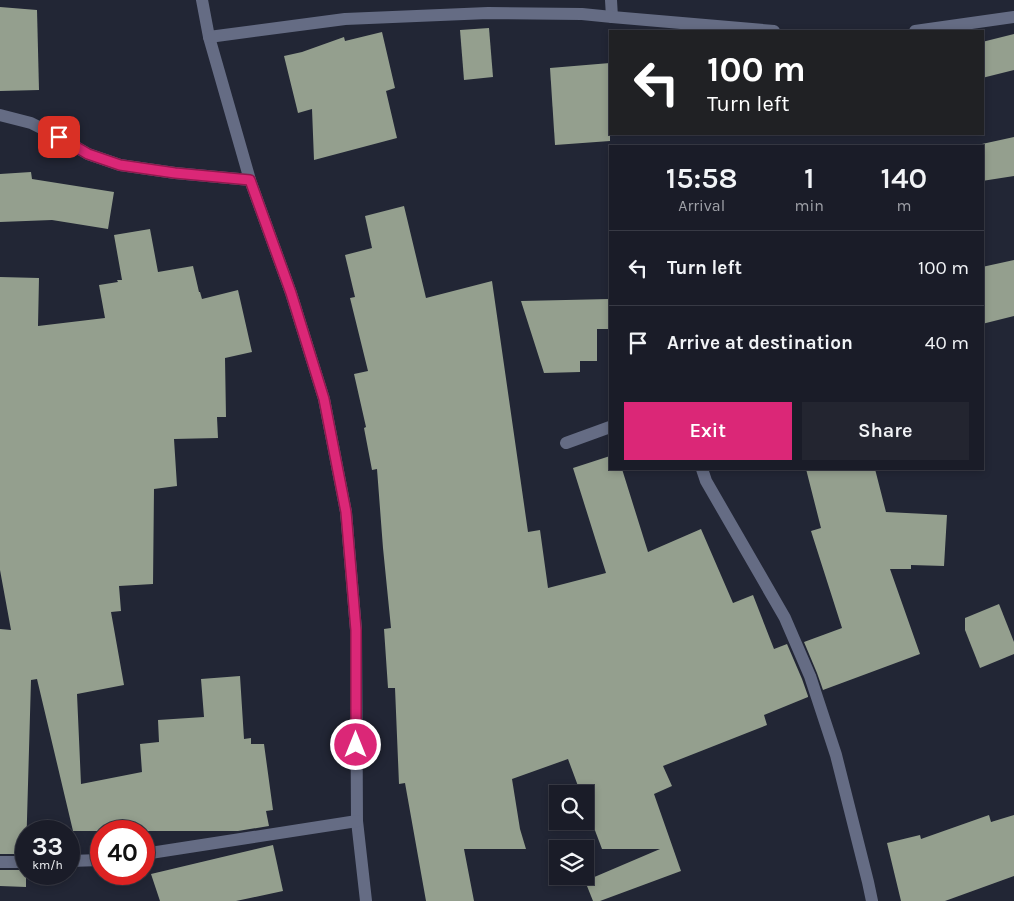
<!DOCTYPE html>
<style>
body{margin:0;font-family:Karla,sans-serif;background:#232530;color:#f1f3f6;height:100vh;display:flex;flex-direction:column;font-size:19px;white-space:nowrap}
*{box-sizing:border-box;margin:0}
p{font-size:16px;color:#9fa1a8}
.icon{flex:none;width:28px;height:28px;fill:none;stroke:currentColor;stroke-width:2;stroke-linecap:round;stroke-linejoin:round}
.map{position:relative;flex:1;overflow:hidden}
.drawer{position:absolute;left:609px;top:145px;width:375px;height:325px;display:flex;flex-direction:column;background:#1a1c28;border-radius:0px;box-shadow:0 2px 8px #0003,0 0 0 1px #383a45}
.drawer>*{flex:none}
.top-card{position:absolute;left:609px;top:30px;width:375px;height:105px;border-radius:0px;box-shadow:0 2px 8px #0003,0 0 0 1px #383a45;background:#202124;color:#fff;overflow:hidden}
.controls{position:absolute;left:549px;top:785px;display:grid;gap:10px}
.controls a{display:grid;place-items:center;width:45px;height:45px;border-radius:0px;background:#1a1c28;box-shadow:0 2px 8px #0003,0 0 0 1px #383a45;font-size:25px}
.speed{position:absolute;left:15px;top:820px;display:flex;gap:10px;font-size:25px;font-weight:700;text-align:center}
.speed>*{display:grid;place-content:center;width:65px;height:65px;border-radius:50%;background:#1a1c28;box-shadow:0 2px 8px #0003,0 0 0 1px #383a45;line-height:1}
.speed small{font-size:12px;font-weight:400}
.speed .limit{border:8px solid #d22;background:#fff;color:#111}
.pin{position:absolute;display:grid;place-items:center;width:42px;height:42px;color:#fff;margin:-21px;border-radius:10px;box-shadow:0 2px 8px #0006}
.me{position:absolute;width:55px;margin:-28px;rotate:0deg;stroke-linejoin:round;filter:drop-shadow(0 0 4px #0008)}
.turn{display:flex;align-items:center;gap:18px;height:105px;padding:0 15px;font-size:22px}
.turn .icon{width:65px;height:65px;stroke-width:2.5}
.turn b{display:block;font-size:35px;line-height:42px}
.eta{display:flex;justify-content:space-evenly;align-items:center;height:85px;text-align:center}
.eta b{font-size:30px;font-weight:600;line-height:35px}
.action{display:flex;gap:10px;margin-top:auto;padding:10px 15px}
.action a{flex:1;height:58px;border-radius:0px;background:#db2777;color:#fff;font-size:20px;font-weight:600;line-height:58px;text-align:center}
.action a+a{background:#232530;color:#f1f3f6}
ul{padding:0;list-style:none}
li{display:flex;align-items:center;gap:15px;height:75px;padding:0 15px;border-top:1px solid #383a45}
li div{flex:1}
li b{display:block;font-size:19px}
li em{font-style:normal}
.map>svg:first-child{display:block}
.building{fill:#949f8e}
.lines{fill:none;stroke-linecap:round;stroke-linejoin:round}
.minor{stroke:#656c84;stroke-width:12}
.route-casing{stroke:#8e194d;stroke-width:12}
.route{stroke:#db2777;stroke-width:9}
</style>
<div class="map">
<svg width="1014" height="901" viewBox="0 0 1014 901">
<rect width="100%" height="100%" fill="#222635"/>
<g class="building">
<polygon points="0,7 37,10 39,90 0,91"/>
<polygon points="489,28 493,77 464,80 460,30"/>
<polygon points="382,32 395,88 386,91 397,138 314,160 312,109 298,113 284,56 302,52 344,37 345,41"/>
<polygon points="1014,34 1014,70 982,78 982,42"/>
<polygon points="610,63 610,141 555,145 550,68"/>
<polygon points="1014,137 1014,176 982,181 982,144"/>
<polygon points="31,172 32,179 114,192 108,229 52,220 0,222 0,174"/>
<polygon points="404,206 426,298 492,281 528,532 540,530 548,588 606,573 573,468 610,456 610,469 622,469 648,552 701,529 733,603 753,595 774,649 787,644 802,679 808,696 808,697 764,715 767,725 663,766 672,786 654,794 681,871 600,901 593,901 585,881 660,849 602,849 585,804 585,794 581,794 568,759 512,779 520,829 526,849 464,849 474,901 426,901 405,783 399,784 395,688 388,688 384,629 391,628 383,548 377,469 372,470 364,428 366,427 354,374 368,371 350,298 355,297 345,255 372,248 365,216"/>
<polygon points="150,229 158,272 193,266 199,292 200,292 202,299 238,290 252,352 225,358 226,417 217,417 218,438 174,439 177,486 154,489 153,584 119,586 121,611 111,612 124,685 77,694 81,784 142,772 140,744 159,742 158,720 204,717 201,679 240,676 244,739 251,738 251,744 264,744 273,810 266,811 269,826 238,831 73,831 37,679 31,680 26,854 0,854 0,629 11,630 0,570 0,277 39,278 38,326 105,318 99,285 118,282 117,280 122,280 114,235"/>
<polygon points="1014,260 1014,316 982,324 982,267"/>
<polygon points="610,299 610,329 597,329 597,361 580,361 580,372 544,373 521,301"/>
<polygon points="806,469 875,469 886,512 947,515 944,566 911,565 911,569 890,569 920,654 823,690 817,673 804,642 842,628 811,531 821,528"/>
<polygon points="999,604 1014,642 1014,654 980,668 965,630 965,618"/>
<polygon points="989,815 991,822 1014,815 1014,876 945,901 901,901 887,843 920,835 921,839"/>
<polygon points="273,845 283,891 236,901 160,901 151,874"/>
<polygon points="0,870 26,870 26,887 0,886"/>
</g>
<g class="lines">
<g class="minor">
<polyline points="202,0 209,37 250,180 291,293 324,399 346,512 356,630 357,821 366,901"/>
<polyline points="611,0 612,17"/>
<polyline points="915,31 1014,17"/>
<polyline points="209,37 345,19 488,13 582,14 612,17 774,31"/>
<polyline points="0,115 31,123 59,137 88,154 120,165 175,173 250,180"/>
<polyline points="566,443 610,427"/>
<polyline points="702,469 706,481 785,618 810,676 836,755 868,882 872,901"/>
<polyline points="144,854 357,821"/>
<polyline points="69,861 101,860"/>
<polyline points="0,862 26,862"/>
</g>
</g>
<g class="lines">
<defs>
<polyline id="route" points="59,137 88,154 120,165 175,173 250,180 291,293 324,399 346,512 356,630 356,745"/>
</defs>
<use href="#route" class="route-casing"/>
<use href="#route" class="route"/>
</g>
</svg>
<div class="controls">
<a><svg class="icon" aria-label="search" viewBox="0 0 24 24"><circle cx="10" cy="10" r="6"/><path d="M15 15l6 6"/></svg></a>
<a><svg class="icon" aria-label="layers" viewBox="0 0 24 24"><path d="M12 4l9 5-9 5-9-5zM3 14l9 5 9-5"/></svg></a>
</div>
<div class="speed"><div>33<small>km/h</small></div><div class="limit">40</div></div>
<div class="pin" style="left:59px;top:137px;background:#d93025"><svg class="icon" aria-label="arrive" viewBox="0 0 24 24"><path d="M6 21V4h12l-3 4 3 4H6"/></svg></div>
<svg class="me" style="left:356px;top:745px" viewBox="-20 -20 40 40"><circle r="17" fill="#db2777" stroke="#fff" stroke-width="3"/><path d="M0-11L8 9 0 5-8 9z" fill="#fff"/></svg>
<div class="top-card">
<div class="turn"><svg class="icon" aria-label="left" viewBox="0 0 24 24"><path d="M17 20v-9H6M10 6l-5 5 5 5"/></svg><div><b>100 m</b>Turn left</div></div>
</div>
<section class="drawer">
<div class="eta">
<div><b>15:58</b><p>Arrival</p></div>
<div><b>1</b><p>min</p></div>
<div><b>140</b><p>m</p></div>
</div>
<ul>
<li><svg class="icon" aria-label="left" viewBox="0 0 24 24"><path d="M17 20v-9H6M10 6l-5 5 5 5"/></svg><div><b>Turn left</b></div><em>100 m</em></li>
<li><svg class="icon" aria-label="arrive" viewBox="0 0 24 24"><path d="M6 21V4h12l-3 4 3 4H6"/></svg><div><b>Arrive at destination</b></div><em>40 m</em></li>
</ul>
<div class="action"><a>Exit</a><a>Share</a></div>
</section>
</div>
